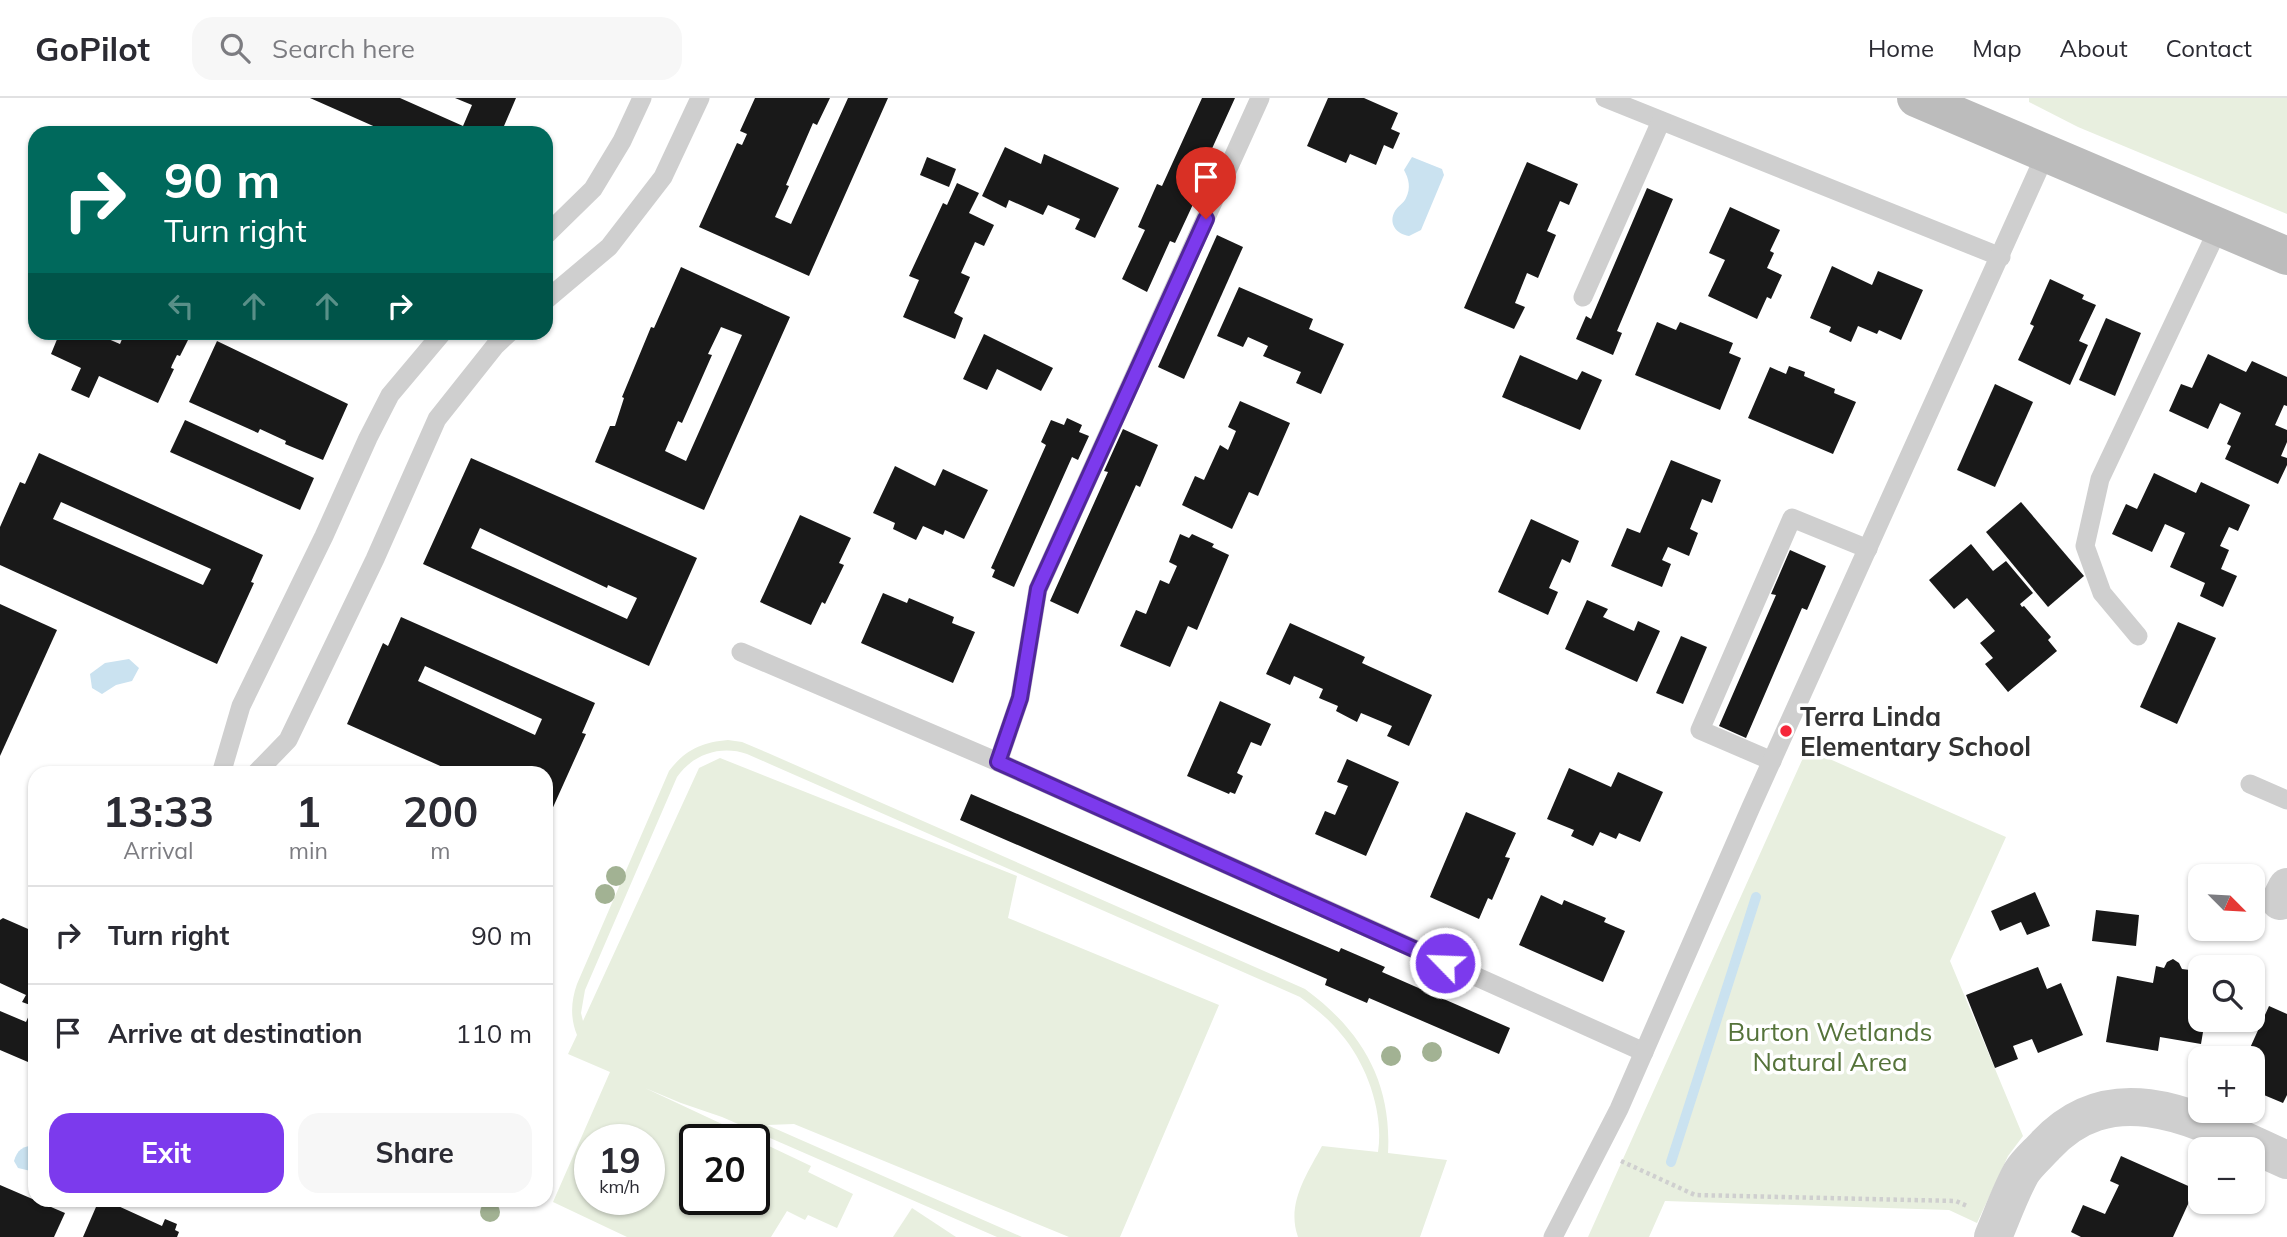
<!DOCTYPE html>
<meta charset="utf-8">
<style>
body{margin:0;font-family:Mulish,sans-serif;background:#f7f7f7;color:#2b2b33;height:100vh;display:flex;flex-direction:column;font-size:26px;white-space:nowrap}
*{box-sizing:border-box;margin:0}
p{font-size:23px;color:#7c7c81}
.icon{flex:none;width:38px;height:38px;fill:none;stroke:currentColor;stroke-width:2;stroke-linecap:round;stroke-linejoin:round}
.map{position:relative;flex:1;overflow:hidden}
.sheet{position:absolute;left:28px;top:668px;width:525px;height:441px;display:flex;flex-direction:column;background:#fff;border-radius:21px;box-shadow:0 2px 5px #0004}
.sheet>*{flex:none}
.top-card{position:absolute;left:28px;top:28px;width:525px;height:214px;border-radius:21px;box-shadow:0 2px 5px #0004;background:#00695c;color:#fff;overflow:hidden}
.needle{width:46px;rotate:114deg}
.controls{position:absolute;left:2188px;top:766px;display:grid;gap:14px}
.controls a{display:grid;place-items:center;width:77px;height:77px;border-radius:14px;background:#fff;box-shadow:0 2px 5px #0004;font-size:35px}
.speed{position:absolute;left:574px;top:1026px;display:flex;gap:14px;font-size:35px;font-weight:700;text-align:center}
.speed>*{display:grid;place-content:center;width:91px;height:91px;border-radius:50%;background:#fff;box-shadow:0 2px 5px #0004;line-height:1}
.speed small{font-size:18px;font-weight:400}
.speed .limit{border:4px solid #111;border-radius:10px;background:#fff;color:#111}
.pin{position:absolute;display:grid;place-items:center;width:60px;height:60px;color:#fff;margin:-72px -30px;border-radius:50% 50% 50% 0;rotate:-45deg;box-shadow:0 0 7px #0007}
.pin .icon{rotate:45deg}
.me{position:absolute;width:77px;margin:-38px;rotate:294deg;stroke-linejoin:round;filter:drop-shadow(0 0 5px #0008)}
.turn{display:flex;align-items:center;gap:24px;height:147px;padding:0 21px;font-size:32px}
.turn .icon{width:91px;height:91px;stroke-width:2.5}
.turn b{display:block;font-size:49px;line-height:60px}
.lanes{display:flex;align-items:center;height:66px;padding:0 21px;background:#0003;justify-content:center;gap:35px;direction:ltr}
.lanes .off{opacity:.35}
.eta{display:flex;justify-content:space-evenly;align-items:center;height:119px;text-align:center}
.eta b{font-size:42px;font-weight:700;line-height:49px}
.primary-button{display:flex;gap:14px;margin-top:auto;padding:14px 21px}
.primary-button a{flex:1;height:80px;border-radius:21px;background:#7c3aed;color:#fff;font-size:28px;font-weight:700;line-height:80px;text-align:center}
.primary-button a+a{background:#f7f7f7;color:#2b2b33}
ul{padding:0;list-style:none}
li{display:flex;align-items:center;gap:21px;height:98px;padding:0 21px;border-top:2px solid #e1e1e2}
li div{flex:1}
li b{display:block;font-size:26px}
li em{font-style:normal}
header{display:flex;align-items:center;gap:42px;box-sizing:border-box;height:98px;padding:0 35px;background:#fff;border-bottom:2px solid #e1e1e2}
header strong{font-size:33px}
nav{display:flex;gap:38px;margin-inline-start:auto;font-size:24px}
.search{width:490px;height:63px;background:#f7f7f7;display:flex;align-items:center;gap:18px;box-sizing:border-box;padding:0 24px;border-radius:21px;color:#7c7c81;font-size:26px}
.map>svg:first-child{display:block}
.green{fill:#e8efdf;fill-rule:evenodd}
.water{fill:#cae2f0}
.lines{fill:none;stroke-linecap:round;stroke-linejoin:round}
.stream{stroke:#cae2f0;stroke-width:10}
.building{fill:#191919;fill-rule:evenodd}
.path{stroke:#cfcfcf;stroke-width:4.5;stroke-dasharray:3.5 3.5;stroke-linecap:butt}
.lane{stroke:#cfcfcf;stroke-width:19}
.street{stroke:#cfcfcf;stroke-width:38}
.secondary{stroke:#bcbcbc;stroke-width:38}
.tree{fill:#a2b293}
.route-casing{stroke:#51269a;stroke-width:18}
.route{stroke:#7c3aed;stroke-width:12}
.poi-dot{fill:#f6263a;stroke:#fff;stroke-width:2.5}
.labels{text-anchor:middle;dominant-baseline:central;stroke-width:7;stroke-linejoin:round;paint-order:stroke}
.poi-label{font-size:26px;font-weight:bold;fill:#323232;stroke:#fff;text-anchor:start}
.park-label{font-size:26px;fill:#55733a;stroke:#fff}
</style>
<header>
<strong>GoPilot</strong>
<div class="search"><svg class="icon" aria-label="search" viewBox="0 0 24 24"><circle cx="10" cy="10" r="6"/><path d="M15 15l6 6"/></svg>Search here</div>
<nav><a>Home</a><a>Map</a><a>About</a><a>Contact</a></nav>
</header>
<div class="map">
<svg width="2287" height="1139" viewBox="0 0 2287 1139">
<rect width="100%" height="100%" fill="#fff"/>
<g class="green">
<polygon points="2029,0 2287,0 2287,116 2078,29 2029,4"/>
<path d="M728 642 742 644 768 655 1305 891C1361 932 1392 983 1388 1055L1447 1062 1420 1139H1298C1286 1106 1307 1076 1322 1048L1378 1054C1384 1015 1367 966 1341 936 1330 922 1315 910 1300 899L747 656C721 647 693 656 677 679L585 892 581 915 583 923 699 670 720 660 1017 778 1008 820 1219 907 1120 1139H1069L794 1026 767 1027 1022 1139H997L722 1019 681 1005 645 990 754 1041H695V1101H754V1041L811 1068 808 1074 853 1096 837 1130 808 1117 805 1122 787 1113 771 1139H627L553 1104 610 974 568 956 577 937C570 920 571 903 577 886L669 673C685 652 702 644 728 642ZM649 1041V1101H590V1041Z"/>
<polygon points="1807,651 2006,739 1950,863 2023,1038 2008,1058 1977,1125 1949,1112 1665,1103 1649,1139 1588,1139"/>
<polygon points="912,1110 956,1139 893,1139"/>
</g>
<g class="water">
<path d="M1412 59 1442 71 1444 77 1421 132 1409 138C1396 136 1388 125 1395 113 1398 108 1404 105 1406 100 1411 90 1409 81 1404 72Z"/>
<polygon points="129,561 139,570 132,583 116,587 102,596 92,590 90,576 105,565"/>
<path d="M35 1047V1074L18 1070 14 1063C17 1052 23 1048 35 1047Z"/>
</g>
<g class="lines">
<polyline class="stream" points="1671,1064 1756,799"/>
</g>
<g class="building">
<polygon points="310,0 400,0 463,28 472,7 455,0 516,0 501,35 389,35"/>
<polygon points="755,0 830,0 817,27 813,25 786,87 789,88 775,119 791,126 848,0 888,0 809,178 699,129 737,45 742,47 747,36 740,33"/>
<polygon points="1202,0 1235,0 1190,99 1195,102 1175,145 1170,143 1147,194 1122,181 1145,132 1138,129 1157,86 1162,88"/>
<polygon points="1328,0 1364,0 1398,15 1391,31 1400,35 1393,51 1384,47 1376,67 1350,56 1346,65 1307,48"/>
<polygon points="1005,49 1041,66 1044,56 1119,90 1095,140 1075,131 1080,121 1048,107 1043,117 1009,102 1006,110 982,98"/>
<polygon points="927,59 956,71 949,89 920,77"/>
<polygon points="1527,64 1578,86 1569,107 1560,103 1547,133 1556,137 1538,180 1527,175 1515,205 1525,209 1514,231 1464,210"/>
<polygon points="957,85 979,95 969,115 994,127 984,148 975,144 961,175 970,179 954,215 963,220 955,241 903,219 919,182 909,178 943,105 947,107"/>
<polygon points="1647,90 1673,101 1617,233 1622,235 1613,257 1576,241 1586,218 1591,221"/>
<polygon points="1730,109 1780,132 1770,153 1774,155 1767,170 1782,177 1771,201 1767,199 1757,221 1708,198 1725,162 1709,155"/>
<polygon points="1217,137 1243,149 1184,281 1158,269"/>
<polygon points="1832,168 1872,187 1878,173 1923,192 1901,242 1879,232 1877,236 1858,228 1851,244 1829,234 1831,229 1810,220"/>
<path d="M681 169 790 219 704 412 595 364 610 328H615L624 300 622 299 651 229 654 230ZM721 229 742 237 686 363 665 353 678 323 682 325 712 257 708 256Z"/>
<polygon points="2050,181 2084,197 2082,201 2096,207 2079,243 2088,247 2070,287 2018,262 2034,228 2030,226"/>
<polygon points="1239,189 1313,221 1309,231 1344,246 1321,296 1296,285 1301,274 1263,258 1268,248 1248,239 1243,249 1217,238"/>
<polygon points="2106,220 2141,235 2115,298 2079,282"/>
<polygon points="1657,224 1676,232 1680,224 1733,245 1729,255 1741,260 1720,312 1635,277"/>
<polygon points="60,234 100,234 99,237 120,246 125,234 192,234 180,258 177,257 172,267 171,270 174,271 158,305 99,278 89,300 71,292 81,270 51,256"/>
<polygon points="984,236 1053,270 1041,293 997,271 987,292 963,281"/>
<polygon points="217,243 348,306 323,362 285,346 286,343 260,331 258,335 189,304"/>
<polygon points="2208,256 2246,274 2252,263 2287,279 2287,308 2284,307 2275,327 2287,332 2287,344 2281,358 2287,360 2287,367 2278,386 2225,361 2231,348 2227,346 2241,315 2220,305 2208,331 2169,313 2181,286 2192,290"/>
<polygon points="1520,257 1577,282 1582,273 1602,282 1580,332 1502,299"/>
<polygon points="1789,268 1805,274 1804,278 1835,291 1834,295 1856,304 1833,356 1748,320 1770,269 1786,276"/>
<polygon points="1995,286 2033,304 1995,389 1957,372"/>
<polygon points="1240,303 1290,325 1258,398 1249,394 1232,431 1182,407 1195,378 1204,382 1220,347 1228,352 1236,333 1228,329"/>
<polygon points="1067,320 1082,327 1079,334 1089,338 1078,362 1072,359 1014,489 992,479 995,472 991,470 1046,347 1041,344 1051,322 1064,327"/>
<polygon points="185,322 314,380 300,412 170,354"/>
<polygon points="1123,331 1158,347 1140,389 1136,387 1078,516 1050,503 1108,374 1104,373"/>
<path d="M39 355 263 457 251 484 254 485 217 566 0 467V429L20 384 25 386ZM61 404 211 471 203 487 53 421Z"/>
<path d="M471 360 697 460 649 568 423 466ZM480 430 607 490 608 487 637 500 627 521 471 450Z"/>
<polygon points="1671,362 1721,382 1712,405 1702,401 1690,431 1698,435 1689,458 1668,449 1662,462 1671,466 1662,489 1611,468 1627,430 1640,435"/>
<polygon points="895,368 935,388 943,371 988,392 964,441 945,432 943,437 923,428 916,442 893,431 895,425 873,415"/>
<polygon points="2154,375 2196,395 2201,384 2250,407 2238,433 2229,429 2220,448 2229,452 2221,471 2237,478 2223,509 2200,498 2205,485 2170,469 2185,435 2165,426 2152,454 2112,436 2126,406 2137,411"/>
<polygon points="2021,404 2084,478 2048,509 1986,434"/>
<polygon points="800,417 851,440 839,465 844,467 825,506 822,504 811,527 760,504"/>
<polygon points="1531,421 1579,443 1570,465 1562,461 1549,490 1558,494 1548,517 1498,494"/>
<polygon points="1180,436 1189,440 1192,436 1214,446 1212,449 1229,457 1197,532 1188,528 1170,569 1120,548 1136,512 1146,516 1160,482 1169,486 1177,468 1169,464"/>
<polygon points="1971,446 1993,473 2006,463 2033,495 2020,506 2022,509 2024,508 2051,539 2048,542 2057,553 2008,594 1985,566 1993,560 1980,545 1995,533 1967,500 1954,511 1929,482"/>
<polygon points="1790,452 1826,468 1807,512 1802,510 1746,640 1719,628 1776,497 1771,496"/>
<polygon points="883,495 907,505 909,500 954,519 952,525 975,534 953,585 861,545"/>
<polygon points="1587,502 1608,511 1603,519 1634,533 1638,523 1660,533 1637,584 1565,551"/>
<polygon points="0,506 57,532 0,658"/>
<path d="M401 519 595 605 582 635 586 636 550 716 546 714V676H458L347 626 383 545 388 548ZM425 568 542 621 535 637 418 583Z"/>
<polygon points="2178,524 2216,540 2177,626 2140,609"/>
<polygon points="1290,525 1365,559 1362,565 1432,597 1409,648 1387,638 1392,628 1361,615 1357,624 1336,613 1338,608 1319,600 1323,591 1294,578 1290,587 1266,576"/>
<polygon points="1681,538 1707,549 1683,606 1656,595"/>
<polygon points="1220,603 1271,626 1261,648 1251,644 1237,675 1243,678 1235,696 1230,694 1229,696 1187,678"/>
<polygon points="1347,661 1399,684 1366,758 1315,736 1325,713 1335,717 1348,688 1337,684"/>
<polygon points="1569,670 1611,689 1618,674 1663,694 1640,744 1619,735 1616,741 1600,734 1593,748 1571,738 1574,732 1547,721"/>
<polygon points="971,696 1339,854 1341,850 1385,869 1382,874 1510,930 1499,956 1369,900 1367,905 1325,887 1327,881 960,722"/>
<polygon points="1466,714 1516,735 1505,759 1510,760 1492,802 1488,800 1479,821 1430,799"/>
<polygon points="2035,794 2050,828 2027,837 2021,824 2000,833 1991,813"/>
<polygon points="1541,797 1562,807 1564,802 1606,820 1604,824 1625,833 1603,884 1519,847"/>
<polygon points="2096,812 2139,817 2136,848 2092,843"/>
<polygon points="3,820 35,834 35,967 0,952 0,913 26,924 33,908 22,904 26,897 0,885 0,822"/>
<polygon points="2173,861 2179,865 2182,871 2198,873 2196,885 2200,886 2200,922 2205,922 2201,946 2160,939 2158,953 2106,944 2117,878 2153,885 2156,868 2164,870 2167,864"/>
<polygon points="2038,869 2047,891 2061,885 2083,937 2038,955 2032,941 2013,948 2018,961 1995,970 1966,897"/>
<polygon points="2269,908 2287,916 2287,997 2283,1005 2252,992 2252,961 2245,961"/>
<polygon points="2121,1058 2195,1091 2173,1139 2081,1139 2071,1134 2083,1107 2105,1116 2119,1087 2110,1083"/>
<polygon points="0,1087 65,1115 54,1139 0,1139"/>
<polygon points="99,1102 105,1102 162,1128 165,1121 177,1126 175,1132 179,1134 177,1139 83,1139"/>
</g>
<g class="lines">
<polyline class="path" points="1621,1063 1695,1097 1956,1103 1967,1108"/>
<g class="lane">
<polyline points="1605,0 2001,159"/>
<polyline points="546,137 593,91 622,43 642,0"/>
<polyline points="1583,199 1661,23"/>
<polyline points="546,202 609,149 663,79 700,0"/>
<polyline points="2138,538 2102,495 2085,448 2100,381 2219,129"/>
<polyline points="741,554 998,664 1644,954"/>
<polyline points="1772,663 1700,632 1792,420 1868,451"/>
<polyline points="998,664 1020,600 1038,491 1260,0"/>
<polyline points="221,676 241,608 324,438 368,340 390,297 443,234"/>
<polyline points="255,676 288,642 375,461 437,321 495,248 510,234"/>
<polyline points="2250,686 2287,702"/>
<polyline points="1553,1139 1619,1011 1751,709 2046,55"/>
</g>
<g class="street">
<polyline points="2280,803 2287,789"/>
<path d="M1993 1139C2002 1118 2010 1095 2021 1075 2027 1065 2038 1056 2046 1047 2118 970 2209 1028 2287 1062"/>
</g>
<polyline class="secondary" points="1916,0 2287,158"/>
</g>
<g class="tree">
<circle cx="616" cy="778" r="10"/>
<circle cx="605" cy="796" r="10"/>
<circle cx="1432" cy="954" r="10"/>
<circle cx="1391" cy="958" r="10"/>
<circle cx="490" cy="1114" r="10"/>
</g>
<g class="lines">
<defs>
<polyline id="route" points="1206,121 1038,491 1020,600 998,664 1445,865"/>
</defs>
<use href="#route" class="route-casing"/>
<use href="#route" class="route"/>
</g>
<circle class="poi-dot" cx="1786" cy="633" r="7"/>
<g class="labels">
<g class="poi-label">
<text x="1800" y="618">Terra Linda<tspan x="1800" dy="30">Elementary School</tspan></text>
</g>
<g class="park-label">
<text x="1830" y="933">Burton Wetlands<tspan x="1830" dy="30">Natural Area</tspan></text>
</g>
</g>
</svg>
<div class="controls">
<a><svg class="needle" viewBox="-14 -14 28 28"><path d="M0-13l5 13h-10z" fill="#e53935"/><path d="M0 13l5-13h-10z" fill="#7c7c81"/></svg></a>
<a><svg class="icon" aria-label="search" viewBox="0 0 24 24"><circle cx="10" cy="10" r="6"/><path d="M15 15l6 6"/></svg></a>
<a>+</a>
<a>−</a>
</div>
<div class="speed"><div>19<small>km/h</small></div><div class="limit">20</div></div>
<div class="pin" style="left:1206px;top:121px;background:#d93025"><svg class="icon" aria-label="arrive" viewBox="0 0 24 24"><path d="M6 21V4h12l-3 4 3 4H6"/></svg></div>
<svg class="me" style="left:1445px;top:865px" viewBox="-20 -20 40 40"><circle r="17" fill="#7c3aed" stroke="#fff" stroke-width="3"/><path d="M0-11L8 9 0 5-8 9z" fill="#fff"/></svg>
<div class="top-card">
<div class="turn"><svg class="icon" aria-label="right" viewBox="0 0 24 24"><path d="M7 20v-9h11M14 6l5 5-5 5"/></svg><div><b>90 m</b>Turn right</div></div>
<div class="lanes"><svg class="icon off" aria-label="left" viewBox="0 0 24 24"><path d="M17 20v-9H6M10 6l-5 5 5 5"/></svg><svg class="icon off" aria-label="ahead" viewBox="0 0 24 24"><path d="M12 20V5M6 11l6-6 6 6"/></svg><svg class="icon off" aria-label="ahead" viewBox="0 0 24 24"><path d="M12 20V5M6 11l6-6 6 6"/></svg><svg class="icon" aria-label="right" viewBox="0 0 24 24"><path d="M7 20v-9h11M14 6l5 5-5 5"/></svg></div>
</div>
<section class="sheet">
<div class="eta">
<div><b>13:33</b><p>Arrival</p></div>
<div><b>1</b><p>min</p></div>
<div><b>200</b><p>m</p></div>
</div>
<ul>
<li><svg class="icon" aria-label="right" viewBox="0 0 24 24"><path d="M7 20v-9h11M14 6l5 5-5 5"/></svg><div><b>Turn right</b></div><em>90 m</em></li>
<li><svg class="icon" aria-label="arrive" viewBox="0 0 24 24"><path d="M6 21V4h12l-3 4 3 4H6"/></svg><div><b>Arrive at destination</b></div><em>110 m</em></li>
</ul>
<div class="primary-button"><a>Exit</a><a>Share</a></div>
</section>
</div>
